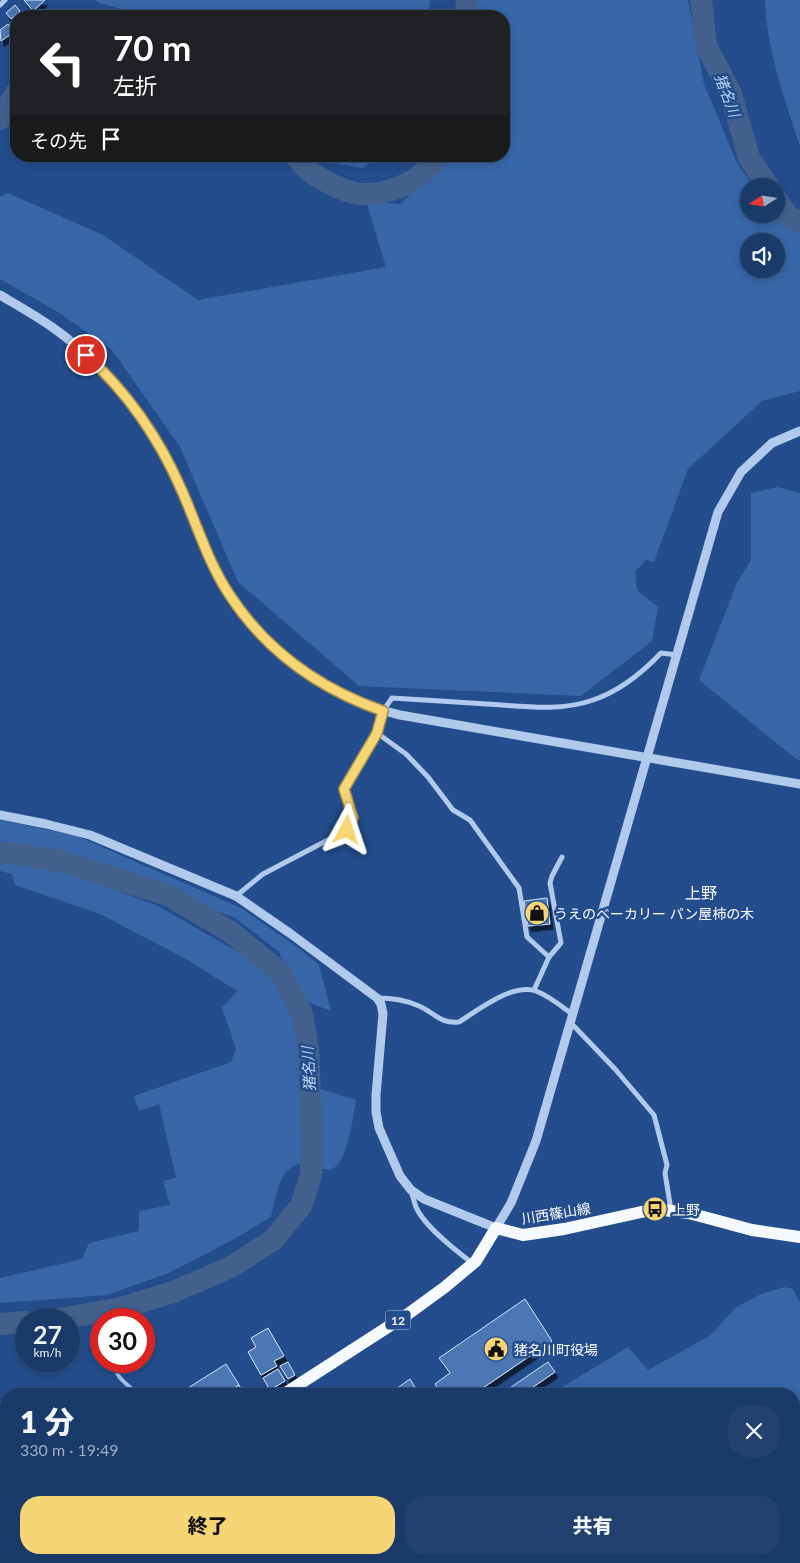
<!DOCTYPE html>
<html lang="ja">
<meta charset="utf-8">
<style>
body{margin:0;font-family:Lato,"Noto Sans JP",sans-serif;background:#23416f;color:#f1f3f6;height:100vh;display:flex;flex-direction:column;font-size:19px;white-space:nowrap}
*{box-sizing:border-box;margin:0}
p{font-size:16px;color:#9fadc0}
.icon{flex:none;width:28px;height:28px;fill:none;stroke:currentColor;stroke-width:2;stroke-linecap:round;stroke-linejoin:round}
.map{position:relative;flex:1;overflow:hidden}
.details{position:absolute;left:0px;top:1388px;width:800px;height:176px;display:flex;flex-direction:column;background:#1a3a69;border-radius:20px 20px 0 0;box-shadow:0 2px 8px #0003,0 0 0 1px #38547d}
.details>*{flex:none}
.guide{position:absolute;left:10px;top:10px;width:500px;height:152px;border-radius:20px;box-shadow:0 2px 8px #0003,0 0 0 1px #38547d;background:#202124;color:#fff;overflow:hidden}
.needle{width:32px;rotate:258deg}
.buttons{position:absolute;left:740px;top:178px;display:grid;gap:10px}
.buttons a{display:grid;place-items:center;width:45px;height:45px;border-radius:50%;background:#1a3a69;box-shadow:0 2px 8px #0003,0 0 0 1px #38547d;font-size:25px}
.speed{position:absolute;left:15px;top:1308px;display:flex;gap:10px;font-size:25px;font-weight:700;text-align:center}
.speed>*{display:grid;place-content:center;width:65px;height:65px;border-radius:50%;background:#1a3a69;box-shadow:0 2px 8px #0003,0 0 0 1px #38547d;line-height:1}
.speed small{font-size:12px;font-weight:400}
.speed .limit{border:8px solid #d22;background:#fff;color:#111}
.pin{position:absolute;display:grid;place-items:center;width:42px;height:42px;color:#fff;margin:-21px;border:2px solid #fff;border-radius:50%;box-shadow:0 1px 5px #0007}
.me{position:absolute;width:55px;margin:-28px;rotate:5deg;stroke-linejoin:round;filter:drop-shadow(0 0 4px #0008)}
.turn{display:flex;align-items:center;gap:18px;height:105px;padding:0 20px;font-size:22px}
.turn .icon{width:65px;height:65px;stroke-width:2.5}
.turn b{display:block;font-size:35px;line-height:42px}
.then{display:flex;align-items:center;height:48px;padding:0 20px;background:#0003;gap:10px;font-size:19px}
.round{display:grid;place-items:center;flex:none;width:52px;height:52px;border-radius:20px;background:#23416f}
.summary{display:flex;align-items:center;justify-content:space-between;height:85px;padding:0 20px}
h1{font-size:30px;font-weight:800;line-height:38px}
.primary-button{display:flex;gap:10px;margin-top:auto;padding:10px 20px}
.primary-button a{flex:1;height:58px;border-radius:20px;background:#f6d574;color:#111;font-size:20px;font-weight:800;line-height:58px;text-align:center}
.primary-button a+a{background:#23416f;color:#f1f3f6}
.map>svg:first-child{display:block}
.green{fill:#3767a9;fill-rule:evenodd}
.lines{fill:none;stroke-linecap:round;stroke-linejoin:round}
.stream{stroke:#a5c4ec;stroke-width:4}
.river{stroke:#44618e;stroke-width:22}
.building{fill:#4c77b3;stroke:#d6e4f8;filter:url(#shadow)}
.minor{stroke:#b1c9eb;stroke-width:5}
.tertiary{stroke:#b1c9eb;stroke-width:9}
.primary{stroke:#f6f9fe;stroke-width:12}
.route-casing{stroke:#a08a4b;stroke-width:12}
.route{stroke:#f6d574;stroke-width:9}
.labels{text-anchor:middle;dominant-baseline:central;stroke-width:5;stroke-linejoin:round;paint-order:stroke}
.shield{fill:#234d8c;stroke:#bdcadc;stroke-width:1}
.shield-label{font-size:12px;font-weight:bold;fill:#fff}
.poi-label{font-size:14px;fill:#fff;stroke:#234d8c;text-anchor:start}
.street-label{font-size:14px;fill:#fff;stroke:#234d8c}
.water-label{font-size:15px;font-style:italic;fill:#bdd3f2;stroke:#234d8c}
.quarter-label{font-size:16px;fill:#fff;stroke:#234d8c}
</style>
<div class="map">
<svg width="800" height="1563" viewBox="0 0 800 1563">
<defs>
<filter id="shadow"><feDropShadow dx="3" dy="5.5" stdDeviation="0" flood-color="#0009"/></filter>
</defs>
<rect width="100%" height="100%" fill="#234d8c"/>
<g class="green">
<polygon points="96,0 430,0 428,16 149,16 99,3"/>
<path d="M476 0H688L704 84 737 163 753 186H749V214H774L800 232V391L762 401 688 469 654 562 646 560 635 572 637 590 658 607 652 641 581 696 359 686 238 582 180 447 112 350 58 312 0 279V197L8 193 103 235 198 300 386 267 366 201 401 204 445 156H504V16H475ZM776 241V269H749V241Z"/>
<path d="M765 0H800V146C785 101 766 47 765 0Z"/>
<polygon points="316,156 377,156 363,168 321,161"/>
<polygon points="778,487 800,493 800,760 796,759 699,680 736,585 751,560 751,493"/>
<polygon points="0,820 77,836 241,908 300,949 319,965 331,1011 304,1001 297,992 279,952 234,917 202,907 158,883 51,850 0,843"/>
<path d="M0 859 53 867 156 905 268 969 299 1018 305 1084 356 1100C353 1117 348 1159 333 1169 328 1171 322 1168 318 1168 313 1167 307 1165 302 1164 280 1163 275 1201 271 1217L238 1237 169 1273 107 1295 0 1303V1278L82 1259 89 1243 139 1231V1211L170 1205 163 1181 176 1178 159 1104 139 1111 134 1096 231 1062 236 1049 222 1008 237 991 188 960 100 914 15 885 12 874 0 871Z"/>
<polygon points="784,1287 793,1289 800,1303 800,1502 796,1501 794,1510 794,1394 551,1394 628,1347 648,1370 711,1335 735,1308 759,1295"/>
<polygon points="794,1522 800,1533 800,1563 308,1563 309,1558 794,1558"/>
</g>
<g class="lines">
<g class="stream">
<polyline points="108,1311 108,1319"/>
<path d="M112 1361C116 1376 123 1382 135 1391L132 1394"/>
<polyline points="0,1527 6,1522"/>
</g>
<g class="river">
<polyline points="701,0 706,45 731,94 749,158 768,186"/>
<polyline points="466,16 467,0"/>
<polyline points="0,119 16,93"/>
<path d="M296 156C301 162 306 169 312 173 326 182 346 193 362 194 392 195 422 180 439 156"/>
<polyline points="776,199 789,217 800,222"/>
<polyline points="0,852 60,861 168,895 232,933 282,974 302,1014 308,1049 312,1141 311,1175 301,1206 273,1240 231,1267 173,1292 121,1308 60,1319"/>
<polyline points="0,1324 26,1322"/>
</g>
</g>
<g class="building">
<polygon points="24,0 45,0 33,11"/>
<polygon points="15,5 20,11 11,19 6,13"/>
<polygon points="8,24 14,32 1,41 0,30"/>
<polygon points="547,898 550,924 528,926 524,901"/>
<polygon points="525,1299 552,1341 474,1394 441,1394 435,1384 450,1373 439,1358"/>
<polygon points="268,1328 284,1356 274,1361 277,1366 261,1375 248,1352 256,1347 251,1338"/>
<polygon points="288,1362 295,1375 288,1379 280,1366"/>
<polygon points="548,1362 555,1372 523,1394 501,1394"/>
<polygon points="226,1364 239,1385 225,1394 181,1394 180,1393"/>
<polygon points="278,1369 285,1381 270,1390 263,1378"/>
<polygon points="410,1379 419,1394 389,1394"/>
<polygon points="239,1385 244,1394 225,1394"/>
</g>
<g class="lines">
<g class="minor">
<polyline points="0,5 5,0"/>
<polyline points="377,733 406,754 428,777 453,810 470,820 519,888 527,937 549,957"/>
<path d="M236 896 263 874 347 830 353 818 345 789 377 733 383 711 392 698C424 700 455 702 487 704 521 706 560 712 593 700 620 691 642 673 661 653L677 655"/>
<polyline points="534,990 549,957 561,943 550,883 552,876 562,857"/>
<path d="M377 998C392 998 406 1000 419 1006 435 1013 440 1024 459 1022 478 1010 512 983 536 991 549 996 560 1005 572 1014"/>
<polyline points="570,1022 615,1069 654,1115 667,1165 665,1173 671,1210"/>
<path d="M411 1191C413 1196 414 1202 416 1207 424 1226 455 1250 472 1263"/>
<polyline points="257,1558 259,1563"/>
<polyline points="186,1563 188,1558"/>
</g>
<g class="tertiary">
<path d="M0 295C17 305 35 315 52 327 86 351 118 383 141 418 157 440 171 465 182 490 192 513 200 537 211 560 247 638 316 695 400 715L800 784"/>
<polyline points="0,815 46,824 90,835 236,896 291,934 377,998 381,1004 383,1014 376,1095 376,1112 379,1128 400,1176 411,1190 424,1199 496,1228 511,1203 536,1141 718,512 741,472 772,443 800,431"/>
</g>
<g class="primary">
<polyline points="284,1394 408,1314 445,1287 476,1261 496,1228 523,1235 564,1229 655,1209 689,1213 752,1230 800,1237"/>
<polyline points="22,1563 30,1558"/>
</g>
</g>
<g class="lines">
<defs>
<path id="route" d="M86 355C127 392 160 440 182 491 197 525 208 562 229 594 266 651 320 689 383 711L377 733 344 789 353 818 347 830"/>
</defs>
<use href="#route" class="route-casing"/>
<use href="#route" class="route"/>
</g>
<defs>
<symbol id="shop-disc" viewBox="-11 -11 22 22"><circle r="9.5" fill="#f6d574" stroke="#234d8c"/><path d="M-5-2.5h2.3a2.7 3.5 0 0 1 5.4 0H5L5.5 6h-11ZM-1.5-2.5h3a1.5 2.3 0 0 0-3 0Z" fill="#111"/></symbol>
<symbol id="bus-disc" viewBox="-11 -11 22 22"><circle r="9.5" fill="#f6d574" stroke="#234d8c"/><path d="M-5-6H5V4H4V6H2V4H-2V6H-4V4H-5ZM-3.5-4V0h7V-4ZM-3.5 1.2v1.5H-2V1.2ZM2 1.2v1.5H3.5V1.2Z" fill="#111"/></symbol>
<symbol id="civic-disc" viewBox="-11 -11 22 22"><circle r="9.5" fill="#f6d574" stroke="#234d8c"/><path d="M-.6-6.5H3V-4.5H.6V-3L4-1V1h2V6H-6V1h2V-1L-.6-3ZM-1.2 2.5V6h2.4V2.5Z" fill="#111"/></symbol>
</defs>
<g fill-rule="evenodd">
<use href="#shop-disc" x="523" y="899" width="28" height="28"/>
<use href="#bus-disc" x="641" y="1195" width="28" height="28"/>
<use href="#civic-disc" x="482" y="1335" width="28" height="28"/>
</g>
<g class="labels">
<rect class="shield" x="385.5" y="1310.5" width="25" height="19" rx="4"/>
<g class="shield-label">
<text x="398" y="1320">12</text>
</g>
<g class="poi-label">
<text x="554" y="913">うえのベーカリー パン屋柿の木</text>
<text x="672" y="1209">上野</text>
<text x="514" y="1349">猪名川町役場</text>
</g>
<g class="street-label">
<text transform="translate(556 1213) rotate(-9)">川西篠山線</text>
</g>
<g class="water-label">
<text transform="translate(728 95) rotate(69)">猪名川</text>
<text transform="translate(308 1069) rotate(-93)">猪名川</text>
</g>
<g class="quarter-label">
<text x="701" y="892">上野</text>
</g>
</g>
</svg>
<div class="buttons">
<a><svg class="needle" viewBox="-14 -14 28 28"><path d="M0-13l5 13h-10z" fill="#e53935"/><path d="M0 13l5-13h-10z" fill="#9fadc0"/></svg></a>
<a><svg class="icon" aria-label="sound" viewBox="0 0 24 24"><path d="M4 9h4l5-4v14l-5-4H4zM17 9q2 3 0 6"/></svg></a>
</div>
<div class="speed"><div>27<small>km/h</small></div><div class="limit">30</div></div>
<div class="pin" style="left:86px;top:355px;background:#d93025"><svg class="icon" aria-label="arrive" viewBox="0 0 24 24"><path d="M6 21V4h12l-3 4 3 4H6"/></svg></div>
<svg class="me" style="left:347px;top:830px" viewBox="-20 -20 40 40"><path d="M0-17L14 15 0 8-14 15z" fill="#f6d574" stroke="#fff" stroke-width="4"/></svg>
<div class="guide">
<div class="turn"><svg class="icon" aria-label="left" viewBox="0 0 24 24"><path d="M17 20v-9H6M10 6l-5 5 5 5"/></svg><div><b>70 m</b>左折</div></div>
<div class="then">その先<svg class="icon" aria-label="arrive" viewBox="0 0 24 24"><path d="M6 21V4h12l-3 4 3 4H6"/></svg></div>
</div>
<section class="details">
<div class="summary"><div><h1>1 分</h1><p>330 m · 19:49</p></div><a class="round"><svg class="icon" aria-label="close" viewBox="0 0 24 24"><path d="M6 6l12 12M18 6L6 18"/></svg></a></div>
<div class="primary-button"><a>終了</a><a>共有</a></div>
</section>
</div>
